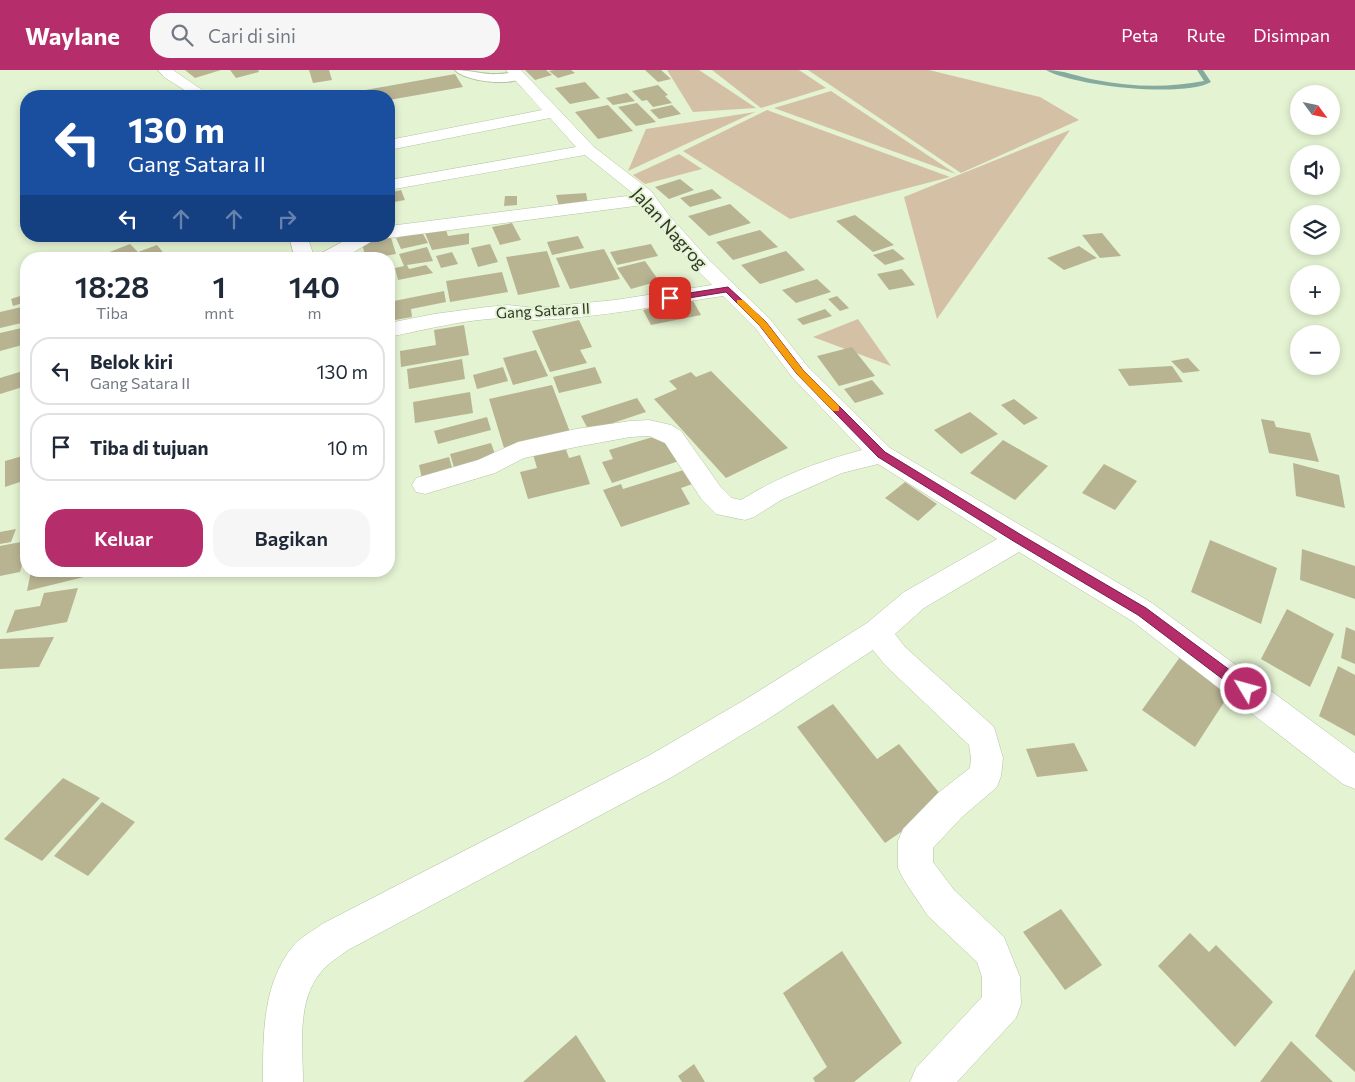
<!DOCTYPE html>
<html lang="id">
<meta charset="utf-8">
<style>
body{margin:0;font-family:Commissioner,sans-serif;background:#f6f6f7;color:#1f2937;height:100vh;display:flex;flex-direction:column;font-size:19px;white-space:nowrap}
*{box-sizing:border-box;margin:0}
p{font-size:16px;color:#747a83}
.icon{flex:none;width:28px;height:28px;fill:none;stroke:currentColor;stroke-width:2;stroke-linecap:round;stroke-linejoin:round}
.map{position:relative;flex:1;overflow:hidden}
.sheet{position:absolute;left:20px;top:182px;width:375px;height:325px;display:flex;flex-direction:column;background:#fff;border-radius:20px;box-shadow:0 2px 8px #0003}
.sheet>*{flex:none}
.hud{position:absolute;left:20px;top:20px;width:375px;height:152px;border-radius:20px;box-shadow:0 2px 8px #0003;background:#1a4fa0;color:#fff;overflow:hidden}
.needle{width:32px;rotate:123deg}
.tools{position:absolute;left:1290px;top:15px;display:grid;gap:10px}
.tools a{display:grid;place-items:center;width:50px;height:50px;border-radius:50%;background:#fff;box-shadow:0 2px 8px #0003;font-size:25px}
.pin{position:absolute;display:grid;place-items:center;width:42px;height:42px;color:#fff;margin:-21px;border-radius:10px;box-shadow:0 2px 8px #0006}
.me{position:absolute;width:55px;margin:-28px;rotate:307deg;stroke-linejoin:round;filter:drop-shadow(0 0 4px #0008)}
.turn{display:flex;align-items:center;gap:18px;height:105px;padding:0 25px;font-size:22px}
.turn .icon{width:65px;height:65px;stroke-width:2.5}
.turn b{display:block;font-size:35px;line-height:42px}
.lanes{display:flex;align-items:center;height:48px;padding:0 25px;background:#0003;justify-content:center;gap:25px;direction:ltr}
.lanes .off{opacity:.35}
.eta{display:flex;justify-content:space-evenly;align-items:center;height:85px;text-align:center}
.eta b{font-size:30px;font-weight:600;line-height:35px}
.button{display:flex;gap:10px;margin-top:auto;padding:10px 25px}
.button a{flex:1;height:58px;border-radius:20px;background:#b62d6c;color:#fff;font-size:20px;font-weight:600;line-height:58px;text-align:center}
.button a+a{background:#f6f6f7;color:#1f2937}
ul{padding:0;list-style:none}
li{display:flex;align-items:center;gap:15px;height:68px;margin:0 10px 8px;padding:0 15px;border:2px solid #e0e1e3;border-radius:20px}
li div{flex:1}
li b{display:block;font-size:19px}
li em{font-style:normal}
header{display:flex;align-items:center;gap:30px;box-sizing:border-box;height:70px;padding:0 25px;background:#b62d6c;color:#fff}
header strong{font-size:24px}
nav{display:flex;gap:28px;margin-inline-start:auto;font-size:18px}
.search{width:350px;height:45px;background:#f6f6f7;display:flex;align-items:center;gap:12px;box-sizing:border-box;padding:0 18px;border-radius:20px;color:#747a83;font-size:19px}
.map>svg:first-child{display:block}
.green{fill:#d4c1a5}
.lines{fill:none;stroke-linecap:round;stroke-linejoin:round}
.stream{fill:#85ab9f;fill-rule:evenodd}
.building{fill:#b8b492}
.lane-casing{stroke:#b4c3a3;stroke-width:2}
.street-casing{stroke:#b4c3a3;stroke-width:1}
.lane{fill:#fff;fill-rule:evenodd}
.street{fill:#fff;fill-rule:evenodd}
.route{fill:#b62d6c;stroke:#761d46}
.slow{fill:#f59e0b}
.labels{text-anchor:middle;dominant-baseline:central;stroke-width:4;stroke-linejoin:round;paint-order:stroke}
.far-street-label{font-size:15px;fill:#303629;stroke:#e4f3d2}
.street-label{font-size:18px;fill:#303629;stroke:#e4f3d2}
</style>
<header>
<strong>Waylane</strong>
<div class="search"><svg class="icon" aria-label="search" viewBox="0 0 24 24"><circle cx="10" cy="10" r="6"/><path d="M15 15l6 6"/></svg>Cari di sini</div>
<nav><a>Peta</a><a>Rute</a><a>Disimpan</a></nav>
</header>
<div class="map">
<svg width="1355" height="1012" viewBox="0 0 1355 1012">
<rect width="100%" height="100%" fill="#e4f3d2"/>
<g class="green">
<polygon points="667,0 699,0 756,38 693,42"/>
<polygon points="712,0 799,0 826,18 761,38"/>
<polygon points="808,0 929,0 1040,27 1079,50 961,103"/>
<polygon points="831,21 956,104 774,38"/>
<polygon points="767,40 950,107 790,149 683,81"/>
<polygon points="755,42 628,101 646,59"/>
<polygon points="1070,60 937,249 904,127"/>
<polygon points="679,84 702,99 645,114 633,105"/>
<polygon points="858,249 891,296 813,267"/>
</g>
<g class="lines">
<path class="stream" d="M1046 0C1063 0 1079 7 1096 10 1132 17 1168 18 1204 11L1197 0H1203L1211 12C1184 28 1073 16 1046 0Z"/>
</g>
<g class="building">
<polygon points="185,0 221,0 195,8"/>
<polygon points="230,0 258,0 259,2 236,8"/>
<polygon points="309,0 329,0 332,10 313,13"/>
<polygon points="525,0 546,0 552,5 535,10"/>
<polygon points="554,0 571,0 575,3 558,8 549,1"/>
<polygon points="645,0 661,0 671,9 658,12"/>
<polygon points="455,4 463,17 389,30 389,26 332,26"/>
<polygon points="585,12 600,28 570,34 555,18"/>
<polygon points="658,15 668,25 665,26 672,33 653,37 647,30 642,31 632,21"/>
<polygon points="627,23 635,31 613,35 606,28"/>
<polygon points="637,33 656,52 636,56 618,37"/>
<polygon points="608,35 633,61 598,69 575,42"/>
<polygon points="672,35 681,44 659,49 650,40"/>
<polygon points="680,109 694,120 669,129 655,117"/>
<polygon points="712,119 722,128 690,137 680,128"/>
<polygon points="401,120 405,130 389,133 389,123"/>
<polygon points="586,123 588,134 559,136 556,125"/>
<polygon points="505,126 517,126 517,135 504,136"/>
<polygon points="730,134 751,153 709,166 688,146"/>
<polygon points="855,145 894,175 873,182 836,151"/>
<polygon points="512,153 521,170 500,175 492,157"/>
<polygon points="446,160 448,166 469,163 469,174 432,180 425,163"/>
<polygon points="760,160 778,177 733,190 716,172"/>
<polygon points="389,161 396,184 366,189 361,170 389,166"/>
<polygon points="422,162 428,173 401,179 396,168"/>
<polygon points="1102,163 1121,186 1100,188 1082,165"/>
<polygon points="578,166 584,178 552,185 547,172"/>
<polygon points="130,174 138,182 157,175 166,186 160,189 125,189 124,187 113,189 107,183"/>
<polygon points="490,174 498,192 478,197 471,178"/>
<polygon points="651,174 658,186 617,195 610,182"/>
<polygon points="1079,176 1097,188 1064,200 1047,188"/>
<polygon points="427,177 433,191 407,195 409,199 426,195 433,203 398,210 395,198 404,196 399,184"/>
<polygon points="604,179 620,209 570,219 556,188"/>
<polygon points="893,179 905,189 885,195 873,185"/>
<polygon points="547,181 560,217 518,225 506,187"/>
<polygon points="786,181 805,200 760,214 741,195"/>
<polygon points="452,182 458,194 441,198 436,186"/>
<polygon points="645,191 659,211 631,219 617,198"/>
<polygon points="902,199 915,215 889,220 877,204"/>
<polygon points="502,202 508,222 450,232 446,211"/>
<polygon points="817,209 831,222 796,233 782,220"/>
<polygon points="444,221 446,232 411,239 412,247 389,251 389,232"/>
<polygon points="26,224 26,232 13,236 11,229"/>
<polygon points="837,226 849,238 840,241 828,229"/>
<polygon points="692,229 701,245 651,255 643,240"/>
<polygon points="26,236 26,252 0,258 0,242"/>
<polygon points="825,239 832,246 803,255 797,249"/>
<polygon points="579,250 592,277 580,280 587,293 550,302 532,261"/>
<polygon points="464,255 469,285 401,297 400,281 436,275 434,260"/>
<polygon points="26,257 26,274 0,281 0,263"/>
<polygon points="852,277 875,306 839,316 817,286"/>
<polygon points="536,280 548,306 513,315 503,288"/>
<polygon points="1188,288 1200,301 1183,303 1171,291"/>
<polygon points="389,289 391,289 394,307 389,308"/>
<polygon points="462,289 465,309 409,319 407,299"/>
<polygon points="1172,296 1183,312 1129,316 1118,299"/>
<polygon points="503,297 508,311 477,319 473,305"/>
<polygon points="595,297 602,313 559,323 553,307"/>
<polygon points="26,300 26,316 0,324 0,308"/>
<polygon points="711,301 788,378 726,408 654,329 677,319 669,311 691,302 696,307"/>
<polygon points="872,310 884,324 855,333 844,319"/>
<polygon points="552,315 570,362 504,378 489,329"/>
<polygon points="470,322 473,343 415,353 413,332"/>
<polygon points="637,328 646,342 589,361 581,346"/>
<polygon points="1014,329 1038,348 1024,355 1001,335"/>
<polygon points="970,342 998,364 961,384 934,360"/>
<polygon points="487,347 491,360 438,374 434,361"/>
<polygon points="1261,349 1274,351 1276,357 1310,363 1319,392 1269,383"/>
<polygon points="663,364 679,391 612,413 602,392 613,389 609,380"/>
<polygon points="1003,370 1048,396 1015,430 970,403"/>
<polygon points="491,373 497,390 455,401 450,384"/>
<polygon points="564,374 569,388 580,385 590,414 528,429 520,402 537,398 532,381"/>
<polygon points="26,385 26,410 5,417 5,391"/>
<polygon points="449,387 453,401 422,409 419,395"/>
<polygon points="1293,393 1339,405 1345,438 1296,426"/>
<polygon points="1104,394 1137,411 1115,440 1082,423"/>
<polygon points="687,399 695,413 681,418 690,434 621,457 603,420 621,414 623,419"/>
<polygon points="905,412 937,434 918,451 885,428"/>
<polygon points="16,459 11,472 0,474 0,462"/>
<polygon points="1210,470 1277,498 1261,554 1191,522"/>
<polygon points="26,471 26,481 20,502 0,506 0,476"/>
<polygon points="1302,479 1355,496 1355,529 1300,510"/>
<polygon points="31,501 89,501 88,506 27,521"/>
<polygon points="78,518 67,552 6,563 15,540 40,536 44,523"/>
<polygon points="1287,539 1334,564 1310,617 1261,589"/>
<polygon points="1346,557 1355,561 1355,594 1341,588"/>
<polygon points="54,567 39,597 0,599 0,569"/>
<polygon points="1180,587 1232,620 1195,677 1142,640"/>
<polygon points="1338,596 1355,605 1355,666 1319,646"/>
<polygon points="833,634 877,689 899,674 946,731 885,773 797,657"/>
<polygon points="1074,673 1088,701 1037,707 1026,679"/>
<polygon points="63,708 100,728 42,791 4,769"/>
<polygon points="102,732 135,752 88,806 54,786"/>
<polygon points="1061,839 1102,895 1065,920 1023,862"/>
<polygon points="1190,863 1209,882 1216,875 1273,932 1235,977 1158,896"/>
<polygon points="842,881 902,973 854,1012 815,1012 813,1008 827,997 783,923"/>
<polygon points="1355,899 1355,1002 1315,966"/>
<polygon points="576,965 606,1012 523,1012"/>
<polygon points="1291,971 1333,1012 1260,1012"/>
<polygon points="694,994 705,1012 682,1012 678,1006"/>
</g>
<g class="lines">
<defs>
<path id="lane" d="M455 0C470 0 483 5 498 4 507 4 519 0 525 6 513 17 466 12 455 0Z"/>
<g id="street">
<polygon points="158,0 173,0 211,26 194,26 164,7"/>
<path d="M506 0H521L594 77 651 121 668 144 710 191 770 249 808 297 890 378 1152 533 1355 683V719L1343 714 1132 551 1019 482 924 538 895 564 905 577 994 657 1003 688 1001 706 997 717 962 747 933 778V792L954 820 1004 867 1020 907 1021 934 1016 948 957 1012H910L916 998 982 927V907L977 892 928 846 904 810 898 798V771L903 759 938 723 970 698 971 688 969 675 885 595 873 580 768 649 672 707 348 880C339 887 328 893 321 902 296 932 303 976 303 1012H263C263 966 262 913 294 875 302 866 313 861 322 854L650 685 746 629 867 553 904 522 997 469 878 394 842 403 815 415 781 430 754 447 745 450 716 444 702 430 665 373 649 366 630 367 576 377 524 388 495 403 425 424 416 422 412 415 416 408 478 390 518 372 576 359 630 351 649 350 671 355 681 361 720 416 732 428 741 430C779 406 820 391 862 380L792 307 756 259 723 226C661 235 599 248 536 250 526 251 516 247 506 248 466 249 428 259 389 267V253L434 244 487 237 508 235 535 238 615 230 712 215 696 199 643 135 389 168 384 166H389V156L635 125 585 85 389 120V110L576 77 550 48 389 80V70L542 40Z"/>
<polygon points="289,166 307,166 315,189 295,189"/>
<polygon points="353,166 376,166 374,170 342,189 316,189 318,185"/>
</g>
</defs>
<use href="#lane" class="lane-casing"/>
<use href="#street" class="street-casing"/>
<use href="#lane" class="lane"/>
<use href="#street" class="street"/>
</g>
<polygon class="route" points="728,217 766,252 803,300 885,382 1023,466 1146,538 1250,615 1252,619 1250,623 1246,625 1241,623 1138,545 1015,472 878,387 797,304 760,256 726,222 670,231 665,228 670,226"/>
<polygon class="slow" points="737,230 743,230 766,252 803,300 839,336 839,341 833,341 797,304 760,256 737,233"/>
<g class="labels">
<g class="far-street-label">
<text transform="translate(543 240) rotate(-3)">Gang Satara II</text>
</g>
<g class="street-label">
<text transform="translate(670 158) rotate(48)">Jalan Nagrog</text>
</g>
</g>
</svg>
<div class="tools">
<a><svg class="needle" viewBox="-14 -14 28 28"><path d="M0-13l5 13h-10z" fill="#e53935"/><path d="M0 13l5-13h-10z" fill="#747a83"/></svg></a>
<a><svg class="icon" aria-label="sound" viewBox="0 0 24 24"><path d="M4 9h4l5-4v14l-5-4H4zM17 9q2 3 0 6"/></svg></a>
<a><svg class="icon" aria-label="layers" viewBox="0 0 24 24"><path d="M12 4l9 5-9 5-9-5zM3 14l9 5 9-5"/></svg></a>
<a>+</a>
<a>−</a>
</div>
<div class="pin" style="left:670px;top:228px;background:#d93025"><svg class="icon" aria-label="arrive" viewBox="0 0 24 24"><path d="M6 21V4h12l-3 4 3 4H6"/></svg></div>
<svg class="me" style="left:1246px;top:619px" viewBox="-20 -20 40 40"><circle r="17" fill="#b62d6c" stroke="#fff" stroke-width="3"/><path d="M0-11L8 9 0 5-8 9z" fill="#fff"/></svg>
<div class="hud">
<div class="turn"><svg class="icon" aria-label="left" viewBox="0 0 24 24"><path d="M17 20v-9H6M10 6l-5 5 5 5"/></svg><div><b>130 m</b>Gang Satara II</div></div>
<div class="lanes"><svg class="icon" aria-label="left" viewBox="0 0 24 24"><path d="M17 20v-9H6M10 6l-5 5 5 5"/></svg><svg class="icon off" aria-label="ahead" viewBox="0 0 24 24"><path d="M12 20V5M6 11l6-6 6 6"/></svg><svg class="icon off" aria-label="ahead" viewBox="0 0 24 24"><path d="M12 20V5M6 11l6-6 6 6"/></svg><svg class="icon off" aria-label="right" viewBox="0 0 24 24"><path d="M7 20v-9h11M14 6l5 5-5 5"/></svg></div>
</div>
<section class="sheet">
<div class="eta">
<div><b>18:28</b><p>Tiba</p></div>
<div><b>1</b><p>mnt</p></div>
<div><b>140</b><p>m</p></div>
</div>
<ul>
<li><svg class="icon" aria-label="left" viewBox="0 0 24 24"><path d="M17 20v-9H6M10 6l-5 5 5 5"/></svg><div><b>Belok kiri</b><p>Gang Satara II</p></div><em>130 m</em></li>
<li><svg class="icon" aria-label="arrive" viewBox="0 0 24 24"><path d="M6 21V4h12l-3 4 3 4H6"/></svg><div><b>Tiba di tujuan</b></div><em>10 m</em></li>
</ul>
<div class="button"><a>Keluar</a><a>Bagikan</a></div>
</section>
</div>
